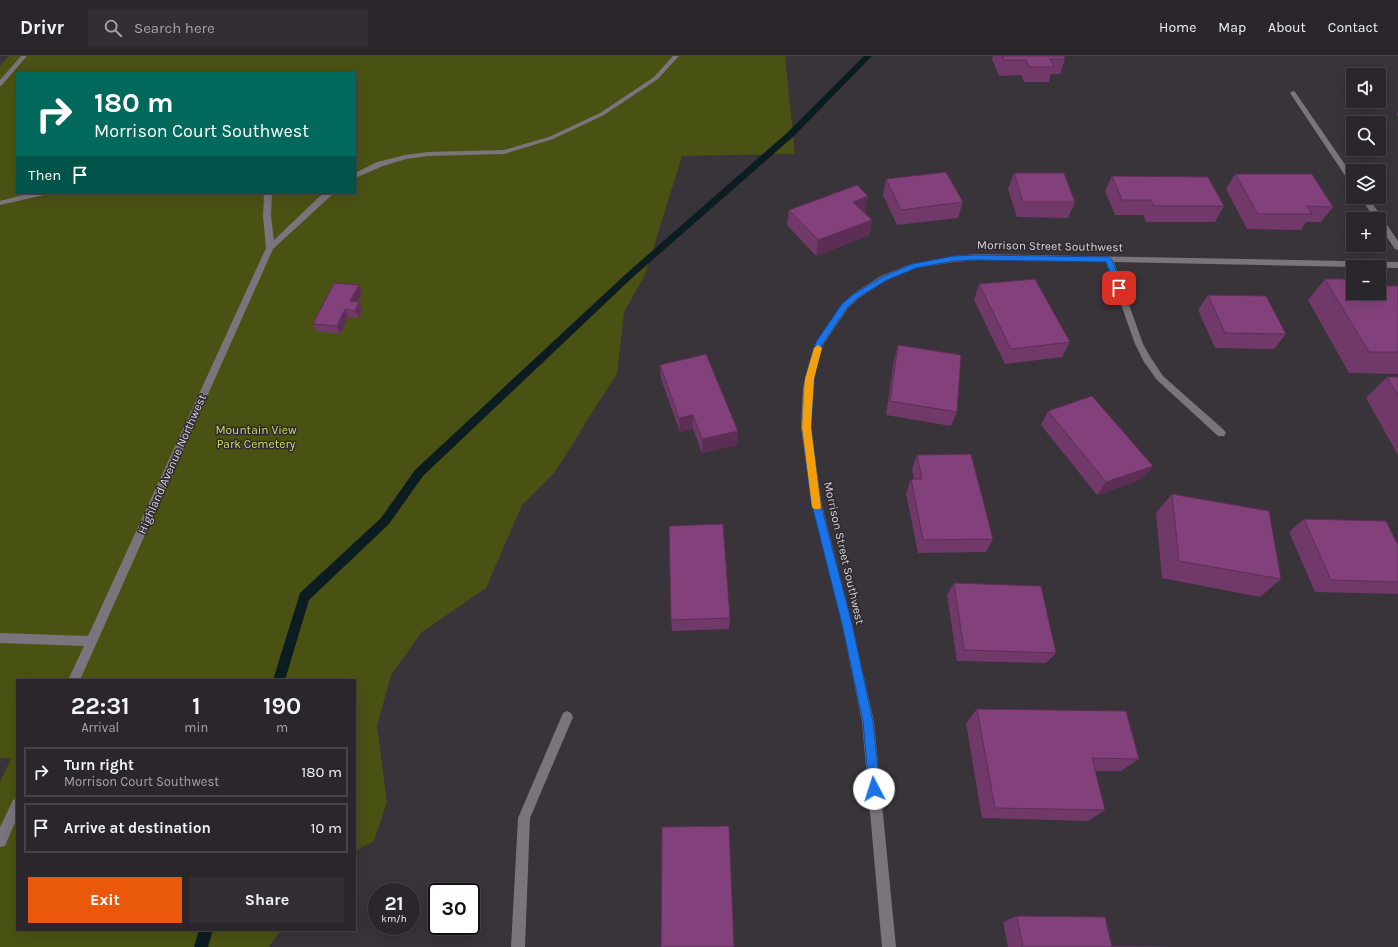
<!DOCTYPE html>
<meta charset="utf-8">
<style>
body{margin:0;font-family:Karla,sans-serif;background:#332e34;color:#f1f3f6;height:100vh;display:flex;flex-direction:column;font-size:15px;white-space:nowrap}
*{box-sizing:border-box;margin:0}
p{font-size:13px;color:#a6a5a9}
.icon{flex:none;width:22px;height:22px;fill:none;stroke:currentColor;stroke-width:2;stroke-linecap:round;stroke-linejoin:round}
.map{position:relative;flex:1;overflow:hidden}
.sheet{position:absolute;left:16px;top:623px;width:340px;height:252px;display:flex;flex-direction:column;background:#2b262c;border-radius:0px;box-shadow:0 4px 16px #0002,0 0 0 1px #474348}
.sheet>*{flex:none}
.top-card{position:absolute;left:16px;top:16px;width:340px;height:122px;border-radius:0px;box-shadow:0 4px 16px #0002,0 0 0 1px #474348;background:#00695c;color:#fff;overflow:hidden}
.buttons{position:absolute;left:1346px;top:12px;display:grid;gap:8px}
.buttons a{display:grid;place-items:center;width:40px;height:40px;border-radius:0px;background:#2b262c;box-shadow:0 4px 16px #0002,0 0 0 1px #474348;font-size:20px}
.speed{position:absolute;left:368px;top:827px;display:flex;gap:8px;font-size:20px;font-weight:700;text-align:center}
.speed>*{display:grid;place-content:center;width:52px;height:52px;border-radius:50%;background:#2b262c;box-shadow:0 4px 16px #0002,0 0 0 1px #474348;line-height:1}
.speed small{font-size:10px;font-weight:400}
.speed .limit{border:2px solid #111;border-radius:6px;background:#fff;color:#111}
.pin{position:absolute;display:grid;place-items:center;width:34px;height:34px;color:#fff;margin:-17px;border-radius:8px;box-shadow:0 2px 6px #0006}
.me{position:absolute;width:44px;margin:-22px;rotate:355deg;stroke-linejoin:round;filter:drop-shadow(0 0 3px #0008)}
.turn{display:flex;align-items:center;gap:14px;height:84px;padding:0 12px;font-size:18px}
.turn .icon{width:52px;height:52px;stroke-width:2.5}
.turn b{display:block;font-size:28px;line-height:34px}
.then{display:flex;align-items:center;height:38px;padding:0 12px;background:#0003;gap:8px;font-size:15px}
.eta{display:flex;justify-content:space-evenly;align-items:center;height:68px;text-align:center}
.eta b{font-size:24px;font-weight:700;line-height:28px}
.button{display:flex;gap:8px;margin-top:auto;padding:8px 12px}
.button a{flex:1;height:46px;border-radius:0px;background:#ea580c;color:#fff;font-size:16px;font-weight:700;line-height:46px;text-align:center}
.button a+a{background:#332e34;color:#f1f3f6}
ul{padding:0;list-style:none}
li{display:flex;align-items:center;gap:12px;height:50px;margin:0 8px 6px;padding:0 4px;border:2px solid #474348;border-radius:0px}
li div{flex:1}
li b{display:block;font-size:15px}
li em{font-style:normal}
header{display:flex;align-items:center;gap:24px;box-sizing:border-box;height:56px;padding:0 20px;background:#2b262c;border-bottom:1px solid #474348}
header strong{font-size:19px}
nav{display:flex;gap:22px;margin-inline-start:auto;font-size:14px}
.search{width:280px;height:36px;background:#332e34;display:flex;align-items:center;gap:10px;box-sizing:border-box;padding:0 14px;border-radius:0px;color:#a6a5a9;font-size:15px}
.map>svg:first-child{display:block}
.green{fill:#4a5213;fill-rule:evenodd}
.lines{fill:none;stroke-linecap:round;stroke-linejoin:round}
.stream{fill:#0c1d21;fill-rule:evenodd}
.minor{fill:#7a747c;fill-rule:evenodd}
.wall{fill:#71386a}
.shaded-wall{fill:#5c2e56}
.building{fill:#83417b;stroke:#5c2e56}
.route{fill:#1a73e8;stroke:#114b97}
.slow{fill:#f59e0b}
.labels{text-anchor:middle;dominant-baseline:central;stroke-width:3;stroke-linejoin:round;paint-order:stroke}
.street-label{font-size:12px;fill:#d9d5da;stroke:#2f2930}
.park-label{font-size:12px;fill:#cbdf64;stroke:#2f2930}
</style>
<header>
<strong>Drivr</strong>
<div class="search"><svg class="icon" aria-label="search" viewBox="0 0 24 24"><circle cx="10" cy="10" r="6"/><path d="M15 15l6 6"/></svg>Search here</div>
<nav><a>Home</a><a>Map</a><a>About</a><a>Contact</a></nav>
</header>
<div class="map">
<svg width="1398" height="891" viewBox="0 0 1398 891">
<rect width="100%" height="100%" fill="#39333a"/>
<path class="green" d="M9 0H785L795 98 682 100 645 219 624 256 617 317 555 416 522 449 486 532 422 576 391 619 377 670 387 746 374 785 355 795V624H17V874H281L269 891H0V726L11 703 0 702V10ZM17 17H355V137H17Z"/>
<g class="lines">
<g class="stream">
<polygon points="864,0 872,0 794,80 633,221 423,420 389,468 309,544 285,624 273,624 300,537 381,462 415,414 627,217 788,76"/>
<polygon points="199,874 213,874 208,891 194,891"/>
</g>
<g class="minor">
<polygon points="21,0 27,0 2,29 0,30 0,24"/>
<polygon points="673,0 679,0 658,23 604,59 553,83 504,98 428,100 406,103 383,110 355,122 355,117 377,106 405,99 428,96 504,94 549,81 600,57 654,21"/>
<polygon points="1293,35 1295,36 1353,120 1353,127 1350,127 1290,37"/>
<polygon points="31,137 45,137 44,139 0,149 0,145"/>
<polygon points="264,137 272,137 271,160 274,184 319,141 325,137 334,137 273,193 80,624 68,624 84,590 0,587 0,577 88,580 266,192 263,160"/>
<polygon points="1360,141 1368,141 1398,185 1398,194 1395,193 1379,170 1379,163 1375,163"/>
<polygon points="977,198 1398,206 1398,212 1114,206 1143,288 1151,302 1163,320 1224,374 1226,377 1224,380 1218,380 1157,324 1144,306 1135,288 1106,206 977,204 954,206 916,212 887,224 859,242 848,252 823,289 815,315 813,332 811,371 821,445 852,568 874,666 896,891 882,891 862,666 842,568 811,445 801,371 803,332 807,315 815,288 842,248 853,238 881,220 911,208 954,200"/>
<polygon points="567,655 571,657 573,661 530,762 525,891 511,891 518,762 563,657"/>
<polygon points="17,742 17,762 5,790 0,791 0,771 13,744"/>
</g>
</g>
<g class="wall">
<polygon points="993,0 1064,0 1065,3 1060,18 1051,18 1049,26 1024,26 1021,19 999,20 992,3"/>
<polygon points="1398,55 1398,61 1396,58"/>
<polygon points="1014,117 1075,146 1068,162 1017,161 1008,133"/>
<polygon points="1235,118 1333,151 1321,166 1306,166 1301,174 1247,173 1226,133"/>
<polygon points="1112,120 1224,150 1215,166 1146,166 1143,159 1115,159 1105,135"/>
<polygon points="886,123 963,146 958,162 897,169 883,139"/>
<polygon points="789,154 865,156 864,156 872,164 869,179 816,200 787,169"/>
<polygon points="1325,223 1353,237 1398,230 1398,318 1349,317 1308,244"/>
<polygon points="979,228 1070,286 1062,301 1005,308 974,244"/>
<polygon points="359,229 362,237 358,246 362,254 359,262 348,261 340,278 317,275 313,268"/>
<polygon points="1208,239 1286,278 1274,293 1215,292 1198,254"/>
<polygon points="898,289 957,356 951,370 886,359 894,304"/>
<polygon points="660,309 738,375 737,389 702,397 693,373 680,376 661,323"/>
<polygon points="1387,321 1398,321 1398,399 1366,342"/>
<polygon points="1048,355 1153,410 1142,423 1097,439 1041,369"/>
<polygon points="917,399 993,483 986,496 918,497 906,437 911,423 914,423 912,413"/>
<polygon points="1172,438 1281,523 1260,541 1162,522 1156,457"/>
<polygon points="1304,463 1398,489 1398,538 1315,536 1289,476"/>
<polygon points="954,527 1056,597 1046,607 957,605 947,539"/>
<polygon points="730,562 729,573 672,575 671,564"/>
<polygon points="977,653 1139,703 1121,715 1095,715 1105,754 1088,765 982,762 966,667"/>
<polygon points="1017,860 1112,890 1167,891 1008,891 1003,866"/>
</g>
<g class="shaded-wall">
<polygon points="868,140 865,156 850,162 853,146"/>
<polygon points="872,164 869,179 816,200 818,184"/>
<polygon points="359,229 362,237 354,253 350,245"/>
<polygon points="359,246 362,254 359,262 355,255"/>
<polygon points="345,253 348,261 340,278 337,270"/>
<polygon points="693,359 693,373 680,376 679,362"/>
<polygon points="738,375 737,389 702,397 702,383"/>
<polygon points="1153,410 1142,423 1097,439 1106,426"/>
</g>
<g class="building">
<polygon points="1002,0 1064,0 1065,3 1050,3 1054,11 1029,11 1026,4 1004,4"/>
<polygon points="946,116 963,146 901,154 886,123"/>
<polygon points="1014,117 1064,117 1075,146 1023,146"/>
<polygon points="1235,118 1312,118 1333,151 1307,150 1312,158 1258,158"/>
<polygon points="1112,120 1208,121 1224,150 1154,150 1151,144 1122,144"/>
<polygon points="857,129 868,140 853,146 872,164 818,184 789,154"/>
<polygon points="1035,223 1070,286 1011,293 979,228"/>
<polygon points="1325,223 1353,223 1353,237 1379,237 1379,230 1398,230 1398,296 1369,296"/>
<polygon points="334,227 359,229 350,245 359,246 355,255 345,253 337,270 313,268"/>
<polygon points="1208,239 1266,240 1286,278 1225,277"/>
<polygon points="898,289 961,299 957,356 890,345"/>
<polygon points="706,298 738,375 702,383 693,359 679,362 660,309"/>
<polygon points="1387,321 1398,321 1398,339"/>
<polygon points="1092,340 1153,410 1106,426 1048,355"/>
<polygon points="971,398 993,483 923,484 911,423 922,423 917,399"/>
<polygon points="1172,438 1269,455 1281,523 1179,505"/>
<polygon points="1304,463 1386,465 1398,489 1398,526 1331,524"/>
<polygon points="723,468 730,562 671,564 669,470"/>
<polygon points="954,527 1041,530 1056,597 964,594"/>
<polygon points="977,653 1126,655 1139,703 1092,702 1105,754 995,752"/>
<polygon points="729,770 734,891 661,891 662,771"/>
<polygon points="1017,860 1105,861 1112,890 1167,891 1023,891"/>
</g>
<polygon class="route" points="977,199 1109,201 1112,204 1123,232 1119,234 1116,234 1106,206 977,204 954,205 916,212 887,224 859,241 847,252 822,289 815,315 811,371 820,445 852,568 873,666 880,733 878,737 874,739 870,737 869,733 863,666 842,568 811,445 802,371 807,315 816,286 842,248 854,238 882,221 912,208 954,200"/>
<polygon class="slow" points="818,289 822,292 814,323 811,371 821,451 820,453 814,453 812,451 802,371 805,323 814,292"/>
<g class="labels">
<g class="street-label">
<text transform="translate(1050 190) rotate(1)">Morrison Street Southwest</text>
<text transform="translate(172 408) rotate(-66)">Highland Avenue Northwest</text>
<text transform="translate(844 497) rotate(77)">Morrison Street Southwest</text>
</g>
<g class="park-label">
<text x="256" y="374">Mountain View<tspan x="256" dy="14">Park Cemetery</tspan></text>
</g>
</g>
</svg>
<div class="buttons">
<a><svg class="icon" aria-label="sound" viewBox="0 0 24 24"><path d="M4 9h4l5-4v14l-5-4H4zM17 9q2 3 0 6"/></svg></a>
<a><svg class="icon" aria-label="search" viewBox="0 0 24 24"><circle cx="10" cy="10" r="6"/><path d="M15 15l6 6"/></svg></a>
<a><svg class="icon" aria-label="layers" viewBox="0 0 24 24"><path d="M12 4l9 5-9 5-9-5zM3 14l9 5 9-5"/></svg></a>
<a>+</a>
<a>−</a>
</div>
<div class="speed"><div>21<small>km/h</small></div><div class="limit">30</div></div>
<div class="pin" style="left:1119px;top:232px;background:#d93025"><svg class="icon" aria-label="arrive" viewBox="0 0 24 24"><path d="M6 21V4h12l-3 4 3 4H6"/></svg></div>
<svg class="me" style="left:874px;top:733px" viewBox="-20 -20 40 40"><circle r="19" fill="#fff"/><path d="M0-13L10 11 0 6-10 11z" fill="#1a73e8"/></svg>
<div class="top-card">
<div class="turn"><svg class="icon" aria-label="right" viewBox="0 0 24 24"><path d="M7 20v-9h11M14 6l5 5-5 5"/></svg><div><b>180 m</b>Morrison Court Southwest</div></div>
<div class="then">Then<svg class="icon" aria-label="arrive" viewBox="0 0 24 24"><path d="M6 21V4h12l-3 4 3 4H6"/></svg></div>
</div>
<section class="sheet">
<div class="eta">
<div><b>22:31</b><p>Arrival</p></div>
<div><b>1</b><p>min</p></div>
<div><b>190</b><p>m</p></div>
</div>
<ul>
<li><svg class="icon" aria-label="right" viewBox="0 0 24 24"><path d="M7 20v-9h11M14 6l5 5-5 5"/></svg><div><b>Turn right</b><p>Morrison Court Southwest</p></div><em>180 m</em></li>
<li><svg class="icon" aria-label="arrive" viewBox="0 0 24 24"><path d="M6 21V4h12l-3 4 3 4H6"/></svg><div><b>Arrive at destination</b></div><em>10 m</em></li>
</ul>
<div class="button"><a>Exit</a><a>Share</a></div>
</section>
</div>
